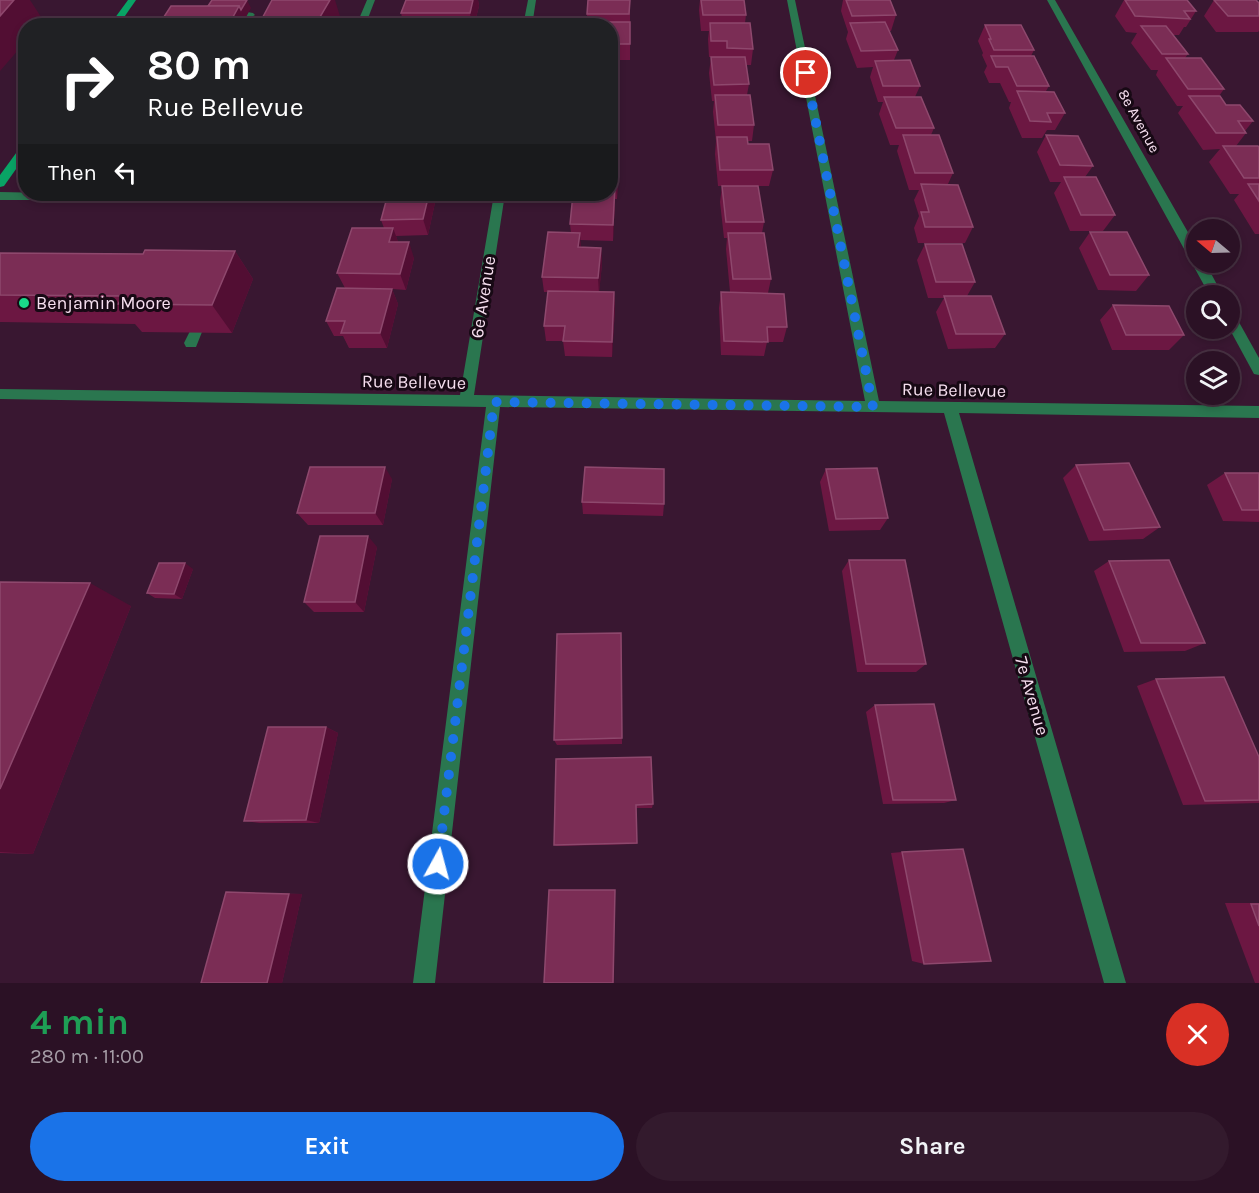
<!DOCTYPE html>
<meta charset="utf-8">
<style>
body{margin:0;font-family:Karla,sans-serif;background:#331a2d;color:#f1f3f6;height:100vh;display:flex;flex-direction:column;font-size:22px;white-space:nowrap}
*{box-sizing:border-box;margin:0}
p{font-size:20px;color:#a69da7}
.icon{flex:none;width:33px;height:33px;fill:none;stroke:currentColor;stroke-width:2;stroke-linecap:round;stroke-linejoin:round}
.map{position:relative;height:983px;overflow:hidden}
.sheet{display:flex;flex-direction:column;background:#2b1125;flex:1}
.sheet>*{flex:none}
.hud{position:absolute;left:18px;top:18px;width:600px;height:183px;border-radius:24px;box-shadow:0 3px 9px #0003,0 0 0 2px #473142;background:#202124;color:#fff;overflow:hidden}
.needle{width:39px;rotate:289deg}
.controls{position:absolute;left:1186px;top:219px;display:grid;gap:12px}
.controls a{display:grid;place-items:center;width:54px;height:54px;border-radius:50%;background:#2b1125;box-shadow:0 3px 9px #0003,0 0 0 2px #473142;font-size:30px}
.pin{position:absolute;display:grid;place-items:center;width:51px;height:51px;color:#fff;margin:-26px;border:3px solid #fff;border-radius:50%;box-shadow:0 2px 6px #0007}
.me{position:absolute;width:66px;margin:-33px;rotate:7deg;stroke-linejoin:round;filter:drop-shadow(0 0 4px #0008)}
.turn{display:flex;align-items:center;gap:21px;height:126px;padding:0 30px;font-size:27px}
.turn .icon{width:78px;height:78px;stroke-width:2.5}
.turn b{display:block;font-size:42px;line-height:51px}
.then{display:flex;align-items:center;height:57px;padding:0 30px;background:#0003;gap:12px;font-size:22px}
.round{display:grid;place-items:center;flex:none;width:63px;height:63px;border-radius:32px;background:#331a2d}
.overview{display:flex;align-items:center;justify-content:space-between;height:102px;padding:0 30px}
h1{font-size:36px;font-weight:700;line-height:45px;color:#1e9e55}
.primary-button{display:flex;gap:12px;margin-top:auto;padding:12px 30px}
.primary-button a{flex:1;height:69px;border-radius:36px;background:#1a73e8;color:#fff;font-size:24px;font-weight:700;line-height:69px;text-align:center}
.primary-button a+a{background:#331a2d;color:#f1f3f6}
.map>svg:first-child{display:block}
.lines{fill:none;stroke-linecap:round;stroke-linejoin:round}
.lane{fill:#2a764f;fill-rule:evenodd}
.street{fill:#2a764f;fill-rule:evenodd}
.secondary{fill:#09a365;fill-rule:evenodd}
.wall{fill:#6c1742}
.shaded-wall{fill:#520e33}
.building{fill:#7b2d55;stroke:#8e486d;stroke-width:1.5}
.route{stroke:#1a73e8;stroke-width:10;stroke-dasharray:0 18}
.poi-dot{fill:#19d989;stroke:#170914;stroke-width:2}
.labels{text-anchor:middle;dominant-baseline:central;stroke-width:6;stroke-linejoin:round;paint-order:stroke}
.far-street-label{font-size:15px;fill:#f6dfef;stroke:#170914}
.street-label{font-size:18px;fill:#f6dfef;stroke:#170914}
.poi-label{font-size:18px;fill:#f6dfef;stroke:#170914;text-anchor:start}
</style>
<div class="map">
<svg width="1259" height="983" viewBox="0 0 1259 983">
<rect width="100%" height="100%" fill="#391731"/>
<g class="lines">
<g class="lane">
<polygon points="367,0 375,0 365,26 356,26"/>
<polygon points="247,12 253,13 255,15 250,18 244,17 244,13"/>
<polygon points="0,192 98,194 96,197 81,200 0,200"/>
<path d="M243 194H277C269 200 248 200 243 194Z"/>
<polygon points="196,327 202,332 196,347 186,347 184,343 191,329"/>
</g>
<g class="street">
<polygon points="528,0 536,0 532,26 523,26"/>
<polygon points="787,0 795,0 879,401 1259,406 1259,418 959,413 1126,983 1104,983 944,413 500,407 435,983 413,983 486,407 0,399 0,389 460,395 494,194 505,194 474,395 865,401"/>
<polygon points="1047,0 1055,0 1197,248 1197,262 1205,262 1223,296 1210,296"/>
<polygon points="1230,313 1235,315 1259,358 1259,375 1254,374 1229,328"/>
</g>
<g class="secondary">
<polygon points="128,0 136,0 118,26 109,26"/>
<polygon points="26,144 26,155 4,186 0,187 0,175 22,145"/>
</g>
</g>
<g class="wall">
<polygon points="406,0 478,0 479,6 474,26 404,26 401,13"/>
<polygon points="588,0 630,0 630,60 611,60 610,91 610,26 587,26 587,14"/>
<polygon points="700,0 744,0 746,15 745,23 753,49 751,65 746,65 749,84 747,95 754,125 752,141 747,141 748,144 773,170 769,186 758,186 764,222 762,233 771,279 768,293 787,327 783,342 767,342 764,356 721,355 719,308 721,292 730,292 726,249 727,238 724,238 720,202 722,186 718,186 715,154 716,141 713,112 714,101 712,101 709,73 711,57 709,57 708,39 709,31 701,31 699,10"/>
<polygon points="843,0 890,0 896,15 891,31 889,31 898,50 894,60 920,86 915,97 934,128 931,135 953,173 948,184 973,227 965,243 918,243 914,228 919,216 914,200 919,190 909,190 897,151 899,145 890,145 879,114 883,102 878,102 870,77 873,67 857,68 846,39 848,32 841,11"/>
<polygon points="1124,0 1187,0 1196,11 1186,27 1184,27 1179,35 1173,35 1188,54 1185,58 1224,89 1219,96 1226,105 1253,121 1245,131 1246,133 1236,146 1259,147 1259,234 1255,234 1234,200 1239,194 1230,194 1209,162 1220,149 1203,150 1178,113 1183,106 1177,106 1156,75 1158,70 1151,70 1131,43 1137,33 1126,32 1115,16"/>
<polygon points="1214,0 1259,3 1259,31 1258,32 1216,32 1204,16"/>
<polygon points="985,25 1034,50 1031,56 1049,86 1046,91 1065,113 1055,130 1047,130 1042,138 1022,138 1009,108 1011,102 1009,102 1000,83 989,83 984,72 987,66 982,55 983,53 978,41"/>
<polygon points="1046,135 1093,166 1085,177 1115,215 1103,231 1070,231 1054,193 1061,182 1050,182 1037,152"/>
<polygon points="610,136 614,136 614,148 619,148 619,165 617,199 615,199 613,241 580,240 581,248 601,248 602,264 599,292 614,292 615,308 612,357 565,356 563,341 546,341 544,326 548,292 544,292 542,277 571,233 570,224 610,194"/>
<polygon points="436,198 428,235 396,236 398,242 414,258 406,290 392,289 398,304 387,348 349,348 343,336 334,336 326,321 345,288 337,273 384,228 381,220"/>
<polygon points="1090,232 1149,275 1136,291 1098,290 1079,248"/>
<polygon points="925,244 975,282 967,296 1005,334 995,348 948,349 936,312 944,298 928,298 917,260"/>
<polygon points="235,251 253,279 232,333 142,332 135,324 0,322 0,253 143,254"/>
<polygon points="1113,305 1184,335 1169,350 1112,350 1100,320"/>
<polygon points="1076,465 1160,527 1143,539 1089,541 1063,478"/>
<polygon points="826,469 888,518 880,530 829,531 820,482"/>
<polygon points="1225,473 1259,473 1259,522 1223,521 1207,485"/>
<polygon points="392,479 383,525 308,525 297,513"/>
<polygon points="582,502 664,504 663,516 583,514"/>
<polygon points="377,547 364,612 314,612 304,602"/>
<polygon points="849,560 926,664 916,672 857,672 842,571"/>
<polygon points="1109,561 1205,643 1185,651 1124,652 1094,571"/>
<polygon points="193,569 182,599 155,598 147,593"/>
<polygon points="0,582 131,606 33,854 0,853"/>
<polygon points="621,633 622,744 557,745 554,740"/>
<polygon points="1156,679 1259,757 1259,803 1183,805 1137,686"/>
<polygon points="875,705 956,800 944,803 883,804 866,712"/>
<polygon points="326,727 338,733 319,823 259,823 244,821"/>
<polygon points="651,757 653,804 652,808 636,808 637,844 557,846 554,845"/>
<polygon points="902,852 924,964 912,961 891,853"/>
<polygon points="226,892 302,894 282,983 201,983"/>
<polygon points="1225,903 1259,903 1259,983 1255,983"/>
</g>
<g class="shaded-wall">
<polygon points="14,0 30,0 43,20 38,26 26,26 26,41 0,71 0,16"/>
<polygon points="247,0 251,8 245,19 248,26 228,26 239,6"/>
<polygon points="330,0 335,0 343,26 318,26 317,22"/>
<polygon points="473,0 478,0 479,6 474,26 470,26 471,21 470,13"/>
<polygon points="611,50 612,66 610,91 610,66"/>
<polygon points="619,148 619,165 617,199 616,183"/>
<polygon points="615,185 615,201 613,241 613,225"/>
<polygon points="429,194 435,194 436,198 428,235 423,219"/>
<polygon points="393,228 399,244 389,242"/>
<polygon points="580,233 581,249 578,247"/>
<polygon points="409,242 414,258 406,290 400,274"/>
<polygon points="601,248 602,264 599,294 598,278"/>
<polygon points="235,251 253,279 232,333 212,305"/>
<polygon points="392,289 398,304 387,348 380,333"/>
<polygon points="614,292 615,308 612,357 612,342"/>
<polygon points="385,467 392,479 383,525 375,513"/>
<polygon points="368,536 377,547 364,612 355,602"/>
<polygon points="185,563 193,569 182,599 174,594"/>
<polygon points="90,583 131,606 33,854 0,852 0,789"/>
<polygon points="326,727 338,733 319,823 306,820"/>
<polygon points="615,890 614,983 613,983"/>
<polygon points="289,894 302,894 282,983 267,983"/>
</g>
<g class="building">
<polygon points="0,0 14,0 0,16"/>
<polygon points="212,0 247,0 241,10 239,6 208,6"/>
<polygon points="272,0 330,0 317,22 321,22 320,26 258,26"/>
<polygon points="406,0 473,0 470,13 401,13"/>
<polygon points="588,0 630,0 629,14 587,14"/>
<polygon points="701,0 744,0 746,15 703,15"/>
<polygon points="846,0 890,0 896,15 852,16"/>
<polygon points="1125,0 1187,0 1196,11 1184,11 1190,19 1135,16"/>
<polygon points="1214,0 1256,0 1259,3 1259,16 1228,16"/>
<polygon points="171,6 239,6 228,26 158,26"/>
<polygon points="433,18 472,18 470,26 430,26"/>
<polygon points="587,22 630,22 630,44 610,44 610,26 587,26"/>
<polygon points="885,22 898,50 861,51 850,23"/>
<polygon points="710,23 750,23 753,49 727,48 727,41 711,41"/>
<polygon points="985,25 1021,25 1034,50 994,50 989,39 991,39"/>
<polygon points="1141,26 1166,26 1188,54 1162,54"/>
<polygon points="991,56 1034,56 1049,86 1017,86 1008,67 996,67"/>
<polygon points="711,57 745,57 749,84 714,85"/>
<polygon points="1166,58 1201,58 1224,89 1188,89"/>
<polygon points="910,60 920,86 883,86 875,61"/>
<polygon points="1017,91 1054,92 1065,113 1047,113 1051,122 1030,121"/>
<polygon points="715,95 750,95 754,125 718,125"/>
<polygon points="1189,96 1220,96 1226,105 1240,105 1253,121 1238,121 1246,133 1216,133"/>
<polygon points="884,97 921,97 934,128 896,128"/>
<polygon points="903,135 939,135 953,173 915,173"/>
<polygon points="1046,135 1078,136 1093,166 1060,165"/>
<polygon points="610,136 614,136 613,148 619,148 616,183 610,183"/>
<polygon points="717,137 747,137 748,144 769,144 773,170 720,170"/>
<polygon points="1223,146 1258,146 1259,147 1259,178 1244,178"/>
<polygon points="1064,177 1096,177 1115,215 1081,215"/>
<polygon points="921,184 958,185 973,227 925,227 921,212 929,212"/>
<polygon points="1248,184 1259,184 1259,201"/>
<polygon points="610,185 615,185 613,225 570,224 573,194 610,194"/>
<polygon points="722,186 758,186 764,222 726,222"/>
<polygon points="388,194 429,194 423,219 381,220"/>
<polygon points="352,228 393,228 389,242 409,242 400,274 337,273"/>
<polygon points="548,232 580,233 578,247 601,248 598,278 542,277"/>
<polygon points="1090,232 1127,232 1149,275 1110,275"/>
<polygon points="728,233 764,233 771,279 733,279"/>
<polygon points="925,244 962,244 975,282 936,282"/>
<polygon points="145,250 235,251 212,305 118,304 123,296 0,295 0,253 143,254"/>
<polygon points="337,288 392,289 380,333 341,333 345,321 326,321"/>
<polygon points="548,291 614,292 612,342 563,341 565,326 544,326"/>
<polygon points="721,292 784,294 787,327 767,327 768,342 724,341"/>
<polygon points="944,296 991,296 1005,334 956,334"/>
<polygon points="1113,305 1169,306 1184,335 1126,335"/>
<polygon points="1129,463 1160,527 1104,530 1076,465"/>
<polygon points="310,467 385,467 375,513 297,513"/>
<polygon points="585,467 664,469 664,504 582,502"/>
<polygon points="877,468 888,518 836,519 826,469"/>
<polygon points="1225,473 1259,473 1259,510 1242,510"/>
<polygon points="320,536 368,536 355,602 304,602"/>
<polygon points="849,560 905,560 926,664 866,664"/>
<polygon points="1169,560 1205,643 1141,643 1109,561"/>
<polygon points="159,563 185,563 174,594 147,593"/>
<polygon points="0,582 90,583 0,789"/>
<polygon points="621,633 622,738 554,740 557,634"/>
<polygon points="1224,677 1259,757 1259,800 1205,801 1156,679"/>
<polygon points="934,704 956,800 893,800 875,705"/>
<polygon points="268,727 326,727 306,820 244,821"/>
<polygon points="651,757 653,804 636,805 637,843 554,845 556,759"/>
<polygon points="963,849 991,961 924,964 902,852"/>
<polygon points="549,890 615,890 613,983 544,983"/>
<polygon points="226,892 289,894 267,983 201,983"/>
<polygon points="1251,904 1259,904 1259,926"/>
</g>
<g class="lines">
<polyline class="route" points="438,864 494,402 873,407 806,73"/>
</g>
<circle class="poi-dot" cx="24" cy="303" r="6"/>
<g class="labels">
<g class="far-street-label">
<text transform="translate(1139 121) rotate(61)">8e Avenue</text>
</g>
<g class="street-label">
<text transform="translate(483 297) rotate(-81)">6e Avenue</text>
<text transform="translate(414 382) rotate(1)">Rue Bellevue</text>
<text transform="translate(954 390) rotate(1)">Rue Bellevue</text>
<text transform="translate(1032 696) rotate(74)">7e Avenue</text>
</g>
<g class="poi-label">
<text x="36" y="303">Benjamin Moore</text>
</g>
</g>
</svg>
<div class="controls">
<a><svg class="needle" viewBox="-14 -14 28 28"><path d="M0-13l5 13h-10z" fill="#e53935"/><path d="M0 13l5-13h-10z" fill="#a69da7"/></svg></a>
<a><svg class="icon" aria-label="search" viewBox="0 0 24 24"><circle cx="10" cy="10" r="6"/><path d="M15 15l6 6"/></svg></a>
<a><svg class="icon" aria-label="layers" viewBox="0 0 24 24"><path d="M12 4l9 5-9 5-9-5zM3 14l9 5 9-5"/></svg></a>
</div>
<div class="pin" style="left:806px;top:73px;background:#d93025"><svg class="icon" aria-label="arrive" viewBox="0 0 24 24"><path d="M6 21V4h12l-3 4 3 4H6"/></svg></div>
<svg class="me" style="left:438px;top:864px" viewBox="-20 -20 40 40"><circle r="17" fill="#1a73e8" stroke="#fff" stroke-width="3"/><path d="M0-11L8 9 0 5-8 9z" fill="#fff"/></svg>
<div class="hud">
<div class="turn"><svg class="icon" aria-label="right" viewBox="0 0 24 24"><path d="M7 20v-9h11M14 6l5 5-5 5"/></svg><div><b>80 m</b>Rue Bellevue</div></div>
<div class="then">Then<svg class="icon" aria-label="left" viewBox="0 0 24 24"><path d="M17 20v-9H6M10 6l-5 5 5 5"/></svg></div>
</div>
</div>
<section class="sheet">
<div class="overview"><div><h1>4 min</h1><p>280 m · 11:00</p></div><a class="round" style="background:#d93025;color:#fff"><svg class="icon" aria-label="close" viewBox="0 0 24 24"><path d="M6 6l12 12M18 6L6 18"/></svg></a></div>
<div class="primary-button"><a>Exit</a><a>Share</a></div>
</section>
